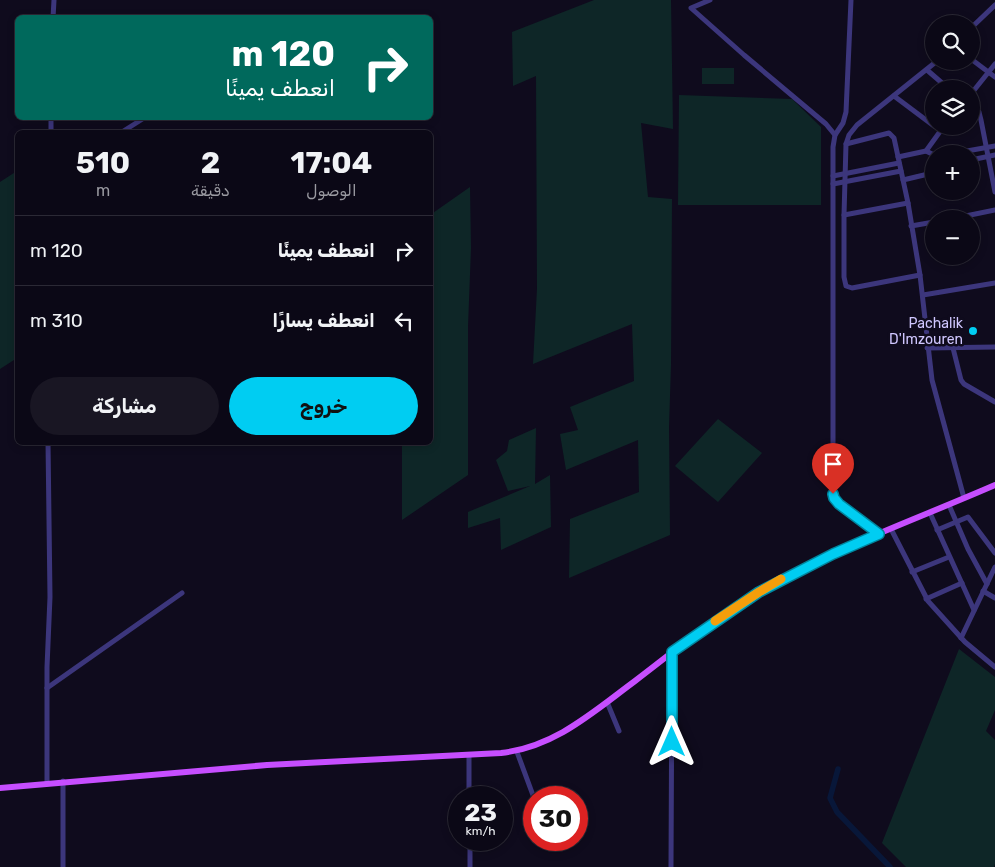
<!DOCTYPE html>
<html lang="ar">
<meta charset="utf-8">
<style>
body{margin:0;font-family:Rubik,Cairo,sans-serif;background:#191623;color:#f1f3f6;direction:rtl;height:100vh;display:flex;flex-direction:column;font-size:19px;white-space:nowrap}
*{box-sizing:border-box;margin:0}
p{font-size:16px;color:#9a9aa1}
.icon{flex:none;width:28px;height:28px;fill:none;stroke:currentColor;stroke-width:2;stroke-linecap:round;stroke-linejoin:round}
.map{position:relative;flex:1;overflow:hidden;direction:ltr}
.details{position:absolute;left:15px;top:130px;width:418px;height:315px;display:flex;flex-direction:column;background:#0b0816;border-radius:8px;box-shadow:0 2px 8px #0003,0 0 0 1px #2b2935;direction:rtl}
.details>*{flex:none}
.guide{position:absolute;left:15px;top:15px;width:418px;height:105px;border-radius:8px;box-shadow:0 2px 8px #0003,0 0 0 1px #2b2935;direction:rtl;background:#00695c;color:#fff;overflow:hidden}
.tools{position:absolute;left:925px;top:15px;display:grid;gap:10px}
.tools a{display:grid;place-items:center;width:55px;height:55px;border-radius:50%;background:#0b0816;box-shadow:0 2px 8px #0003,0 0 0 1px #2b2935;font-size:25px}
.speed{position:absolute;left:448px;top:786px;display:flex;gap:10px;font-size:25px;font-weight:700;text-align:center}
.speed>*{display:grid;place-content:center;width:65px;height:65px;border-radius:50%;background:#0b0816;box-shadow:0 2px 8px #0003,0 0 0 1px #2b2935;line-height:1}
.speed small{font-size:12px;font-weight:400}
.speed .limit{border:8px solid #d22;background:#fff;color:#111}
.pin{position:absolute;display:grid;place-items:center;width:42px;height:42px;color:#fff;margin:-51px -21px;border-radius:50% 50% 50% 0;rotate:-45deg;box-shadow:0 0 5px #0007}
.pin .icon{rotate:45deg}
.me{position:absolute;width:55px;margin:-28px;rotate:0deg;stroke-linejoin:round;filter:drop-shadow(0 0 4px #0008)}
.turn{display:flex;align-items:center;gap:18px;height:105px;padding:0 15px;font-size:22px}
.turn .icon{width:65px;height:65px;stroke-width:2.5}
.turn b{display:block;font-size:35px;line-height:42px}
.eta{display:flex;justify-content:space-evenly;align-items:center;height:85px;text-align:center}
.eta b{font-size:30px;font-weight:700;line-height:35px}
.button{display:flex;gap:10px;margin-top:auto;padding:10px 15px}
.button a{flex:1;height:58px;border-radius:30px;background:#00cdf2;color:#111;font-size:20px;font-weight:700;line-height:58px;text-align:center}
.button a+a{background:#191623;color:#f1f3f6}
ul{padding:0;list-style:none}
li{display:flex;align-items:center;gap:15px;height:70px;padding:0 15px;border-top:1px solid #2b2935}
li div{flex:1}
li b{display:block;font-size:19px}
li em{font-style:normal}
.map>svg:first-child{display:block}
.green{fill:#0e2627}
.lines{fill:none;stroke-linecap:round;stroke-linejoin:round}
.canal{stroke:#081739;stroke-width:5.5}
.minor{stroke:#3c367c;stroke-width:5}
.major{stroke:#c64eff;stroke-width:6}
.route-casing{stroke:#00859d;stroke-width:12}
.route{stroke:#00cdf2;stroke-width:9}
.slow{stroke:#f59e0b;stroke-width:9}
.poi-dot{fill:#00cdf2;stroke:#0f0b1d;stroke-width:2}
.labels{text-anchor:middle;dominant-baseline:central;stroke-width:5;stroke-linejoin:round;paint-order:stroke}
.poi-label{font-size:14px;fill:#d0c7ff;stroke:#0f0b1d;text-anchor:end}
</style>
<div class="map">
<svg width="995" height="867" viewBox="0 0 995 867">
<rect width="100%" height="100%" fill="#0f0b1d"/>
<g class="green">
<polygon points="594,0 671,0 673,129 641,123 648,197 672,199 671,365 669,427 670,535 569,578 570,519 639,492 638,440 566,470 560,434 578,430 570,407 634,381 632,324 533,364 537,289 536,76 513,86 512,32"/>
<rect x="702" y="68" width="32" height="16"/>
<polygon points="679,95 792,99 821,127 821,205 678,205"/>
<polygon points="17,171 17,358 0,369 0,182"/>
<polygon points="470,187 471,248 468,327 468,475 402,520 402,443 430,442 430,215"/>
<polygon points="718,419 762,453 718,502 675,466"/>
<polygon points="536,428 535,484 550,475 551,527 501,550 500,518 468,528 468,512 530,486 508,491 496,460 507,451 509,440"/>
<polygon points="959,649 995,677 995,710 986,731 995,740 995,864 994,867 906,867 882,843"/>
</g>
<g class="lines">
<polyline class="canal" points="838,769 830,798 837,812 890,867"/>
<g class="minor">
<polyline points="710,0 691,8 744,55 826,124 835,135"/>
<polyline points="851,0 846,112 843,123 835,135 833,147 833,498 839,504 879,534"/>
<polyline points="53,18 54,0"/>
<polyline points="971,28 995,5"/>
<polyline points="971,59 995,77"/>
<polyline points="927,70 949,89"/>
<polyline points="971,94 995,64"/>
<polyline points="894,96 934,126"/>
<polyline points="971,106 979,112 981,120 995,192"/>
<polyline points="51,132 51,118"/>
<polyline points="122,132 144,118"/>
<polyline points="846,144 889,133 894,138 908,203 920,275 932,380 964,498"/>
<polyline points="926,151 944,126"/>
<polyline points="950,154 995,146"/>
<polyline points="898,157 926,151 934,155"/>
<polyline points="971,160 995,155"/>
<polyline points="833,176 899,163"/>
<polyline points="903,180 924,175 934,170"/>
<polyline points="833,184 901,171"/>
<polyline points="908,203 844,215 846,144 849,135 857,125 937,61"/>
<polyline points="844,215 844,277 846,286 852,288 920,275"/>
<polyline points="951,219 995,210"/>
<polyline points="911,226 934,222"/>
<polyline points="923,295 995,283"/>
<polyline points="927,348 995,347"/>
<polyline points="953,348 961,380 964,384 995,402"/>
<polyline points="949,505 968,549 987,584"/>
<polyline points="930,513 974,610"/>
<polyline points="891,529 928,601 965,642 995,667"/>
<polyline points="937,530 968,517 995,553"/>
<polyline points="912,572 949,557"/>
<polyline points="983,591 995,598"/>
<polyline points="926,599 962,583"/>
<polyline points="961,638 995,567"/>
<polyline points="47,688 182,593"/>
<polyline points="607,702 619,731"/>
<polyline points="517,752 534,798"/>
<polyline points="469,756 469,798"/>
<polyline points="63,781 63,867"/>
<polyline points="47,783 47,667 50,597 48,442"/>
<polyline points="470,840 470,867"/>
<polyline points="671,867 672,652"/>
</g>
<path class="major" d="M0 788 267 765 501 753C555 747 593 712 635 681 676 650 716 616 761 590 835 548 917 519 995 485"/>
</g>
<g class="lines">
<defs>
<polyline id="route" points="672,742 672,652 759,592 833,554 879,534 839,504 834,498 833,494"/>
</defs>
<use href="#route" class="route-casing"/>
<use href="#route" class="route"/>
<polyline class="slow" points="715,621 759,592 781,579"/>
</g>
<circle class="poi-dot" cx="973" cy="331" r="5"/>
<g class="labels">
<g class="poi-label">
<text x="963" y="323">Pachalik<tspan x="963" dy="16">D'Imzouren</tspan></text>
</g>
</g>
</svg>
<div class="tools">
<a><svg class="icon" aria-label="search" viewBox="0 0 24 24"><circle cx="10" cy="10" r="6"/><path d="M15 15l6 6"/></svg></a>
<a><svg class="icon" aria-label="layers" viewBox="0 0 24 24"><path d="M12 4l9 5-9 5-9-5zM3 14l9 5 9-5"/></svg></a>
<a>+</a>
<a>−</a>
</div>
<div class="speed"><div>23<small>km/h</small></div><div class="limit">30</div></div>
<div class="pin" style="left:833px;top:494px;background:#d93025"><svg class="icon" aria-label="arrive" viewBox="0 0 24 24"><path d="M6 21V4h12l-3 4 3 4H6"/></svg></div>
<svg class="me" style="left:672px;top:742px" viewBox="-20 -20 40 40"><path d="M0-17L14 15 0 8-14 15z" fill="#00cdf2" stroke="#fff" stroke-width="4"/></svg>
<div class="guide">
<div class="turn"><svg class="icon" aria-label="right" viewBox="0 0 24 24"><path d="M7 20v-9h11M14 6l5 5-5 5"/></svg><div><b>120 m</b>انعطف يمينًا</div></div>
</div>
<section class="details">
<div class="eta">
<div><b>17:04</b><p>الوصول</p></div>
<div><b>2</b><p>دقيقة</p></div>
<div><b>510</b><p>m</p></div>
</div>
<ul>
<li><svg class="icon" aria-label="right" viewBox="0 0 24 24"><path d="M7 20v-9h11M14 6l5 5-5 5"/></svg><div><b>انعطف يمينًا</b></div><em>120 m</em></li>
<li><svg class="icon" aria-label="left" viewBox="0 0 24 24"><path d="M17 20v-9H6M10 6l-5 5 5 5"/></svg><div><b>انعطف يسارًا</b></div><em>310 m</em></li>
</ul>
<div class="button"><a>خروج</a><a>مشاركة</a></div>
</section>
</div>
